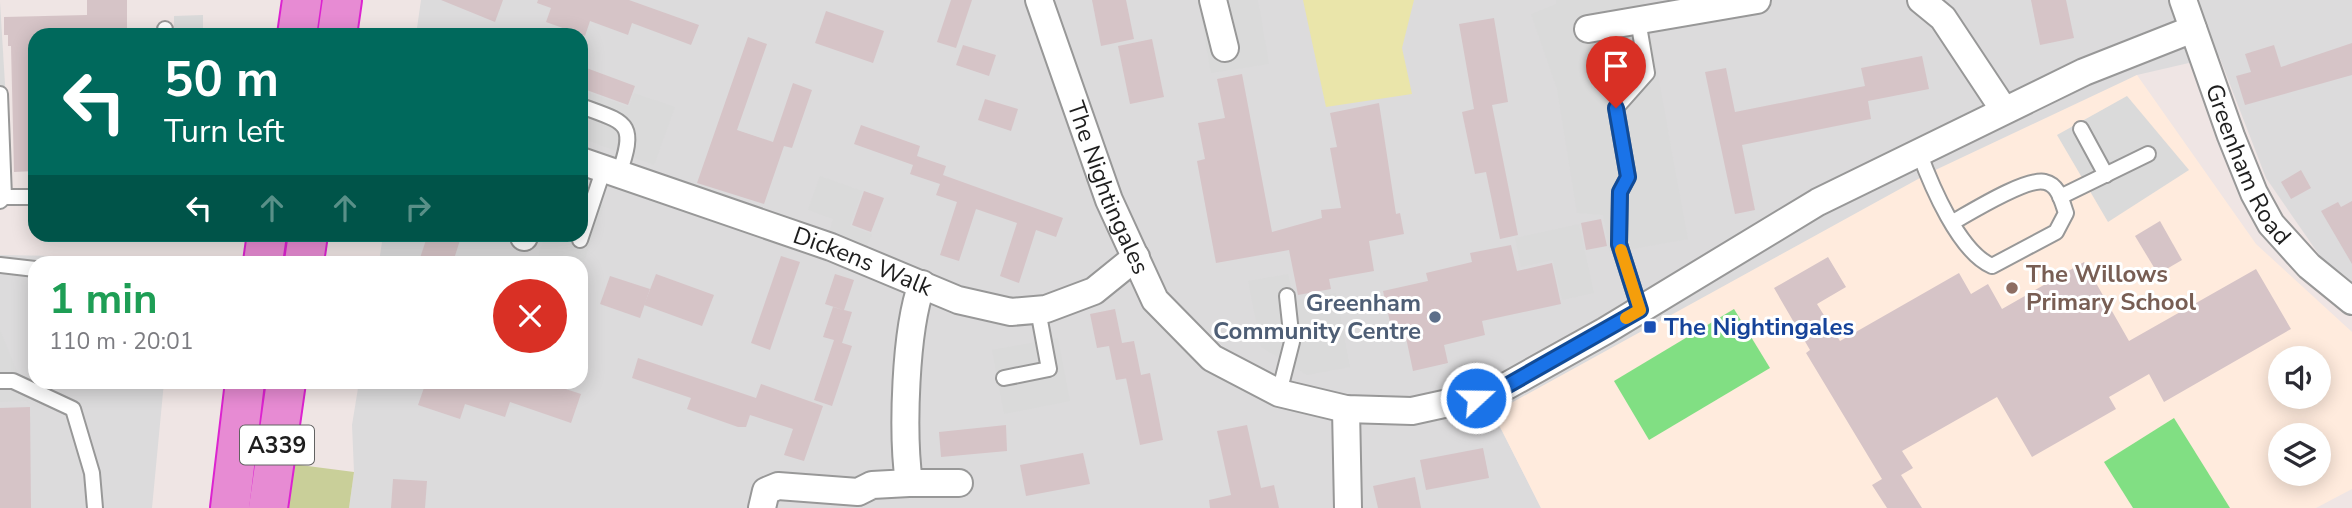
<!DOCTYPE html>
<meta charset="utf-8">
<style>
body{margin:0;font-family:"Nunito Sans",sans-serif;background:#f2f2f3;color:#2b2b33;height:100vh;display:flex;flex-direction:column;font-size:26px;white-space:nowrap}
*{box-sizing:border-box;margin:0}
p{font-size:23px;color:#7c7c81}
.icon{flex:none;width:38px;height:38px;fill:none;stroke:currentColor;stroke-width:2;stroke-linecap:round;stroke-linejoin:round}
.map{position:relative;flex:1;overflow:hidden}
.sheet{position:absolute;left:28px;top:256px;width:560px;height:133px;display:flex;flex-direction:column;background:#fff;border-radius:21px;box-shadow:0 4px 18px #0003}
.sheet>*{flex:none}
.banner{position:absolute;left:28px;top:28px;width:560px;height:214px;border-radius:21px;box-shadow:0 4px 18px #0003;background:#00695c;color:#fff;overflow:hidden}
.tools{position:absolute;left:2268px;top:346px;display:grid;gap:14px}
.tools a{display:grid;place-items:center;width:63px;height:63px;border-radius:50%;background:#fff;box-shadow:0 4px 18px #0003;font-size:35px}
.pin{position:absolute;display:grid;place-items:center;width:60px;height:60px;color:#fff;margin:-72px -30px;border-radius:50% 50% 50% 0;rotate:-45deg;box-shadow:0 0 7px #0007}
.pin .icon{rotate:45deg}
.me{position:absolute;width:77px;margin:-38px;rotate:69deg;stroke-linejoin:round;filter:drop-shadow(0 0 5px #0008)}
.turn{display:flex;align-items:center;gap:24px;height:147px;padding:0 21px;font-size:32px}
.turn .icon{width:91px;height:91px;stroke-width:2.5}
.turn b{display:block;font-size:49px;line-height:60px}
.lanes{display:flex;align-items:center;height:66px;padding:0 21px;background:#0003;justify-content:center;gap:35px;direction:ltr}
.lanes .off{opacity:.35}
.round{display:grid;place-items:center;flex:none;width:74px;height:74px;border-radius:37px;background:#f2f2f3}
.head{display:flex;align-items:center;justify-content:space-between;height:119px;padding:0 21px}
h1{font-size:42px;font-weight:700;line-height:52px;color:#1e9e55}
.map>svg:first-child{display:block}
.residential{fill:#dcdbdc}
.education{fill:#ffebdd;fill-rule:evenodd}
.grass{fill:#eae5aa}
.forest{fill:#c9cf99}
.pitch{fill:#81df83}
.parking{fill:#dadada}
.building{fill:#d6c4c7}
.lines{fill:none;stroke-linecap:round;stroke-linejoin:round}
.lane-casing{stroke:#989898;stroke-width:18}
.street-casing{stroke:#989898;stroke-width:30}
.highway-casing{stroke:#dc23d0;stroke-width:42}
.lane{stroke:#fff;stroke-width:14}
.street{stroke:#fff;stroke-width:26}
.highway{stroke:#e78bd3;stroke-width:38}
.route-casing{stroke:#114b97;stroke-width:18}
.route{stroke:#1a73e8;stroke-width:12}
.slow{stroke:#f59e0b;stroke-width:12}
.education-dot{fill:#8d6e63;stroke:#fff;stroke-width:2.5}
.service-dot{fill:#5c6f8a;stroke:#fff;stroke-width:2.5}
.transit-dot{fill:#1a4fb4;stroke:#fff;stroke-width:2.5}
.labels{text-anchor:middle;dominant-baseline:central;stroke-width:6;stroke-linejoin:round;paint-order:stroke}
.shield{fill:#fff;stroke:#626262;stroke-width:2}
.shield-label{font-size:23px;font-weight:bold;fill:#1e1e1e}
.street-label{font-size:24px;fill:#1e1e1e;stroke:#fff}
.education-label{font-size:24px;font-weight:bold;fill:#785e54;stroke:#fff;text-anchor:start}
.service-label{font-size:24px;font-weight:bold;fill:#4e5e75;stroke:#fff;text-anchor:end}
.transit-label{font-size:24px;font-weight:bold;fill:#164399;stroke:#fff;text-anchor:start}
</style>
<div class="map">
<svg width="2352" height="508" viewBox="0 0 2352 508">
<rect width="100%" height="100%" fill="#efe5e4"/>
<g class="residential">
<polygon points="421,0 2352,0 2352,285 2322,259 2266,178 2219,56 2137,75 1493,413 1541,508 349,508 354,472 352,425 359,382 581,382 581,262 379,262 383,235 581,234 581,35 416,35"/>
<polygon points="0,255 176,258 176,262 35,262 35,382 164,382 152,508 0,508"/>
</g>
<path class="education" d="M2137 75 2256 244 2352 332V489L2316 508H1541L1493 413 1929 173ZM2280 359H2319V397H2280ZM2280 436H2319V474H2280Z"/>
<polygon class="grass" points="1303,0 1414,0 1402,48 1412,94 1326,107"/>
<polygon class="forest" points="292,464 354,472 349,508 287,508"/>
<g class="pitch">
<polygon points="1734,309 1770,368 1649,440 1614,381"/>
<polygon points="2174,418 2230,508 2133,508 2104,462"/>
</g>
<g class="parking">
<polygon points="1198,0 1258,0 1269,64 1211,73"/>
<polygon points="1556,0 1644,0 1688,239 1610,253 1603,215 1577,213 1557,89 1531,14 1556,4"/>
<polygon points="0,2 11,183 0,184"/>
<polygon points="203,15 203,35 174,35 174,16"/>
<polygon points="581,90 629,107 634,93 675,107 654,165 581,138"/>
<polygon points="2127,96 2189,170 2108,222 2057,135"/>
<polygon points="820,176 862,191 850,226 872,234 866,249 828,236 833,219 808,210"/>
<polygon points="581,197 604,205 581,270 581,262 537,260 545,235 581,234"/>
<polygon points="1579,224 1594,293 1562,300 1553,260 1521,267 1515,238"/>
<polygon points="1288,274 1294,301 1336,293 1350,367 1307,375 1261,347 1248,281"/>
<polygon points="0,330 29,401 0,402"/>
<polygon points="1058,338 1070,401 1004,414 992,350"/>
</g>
<g class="building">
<polygon points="87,0 127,0 127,35 35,35 35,171 14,172 11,46 8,46 8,35 4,35 4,17 87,15"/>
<polygon points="441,0 503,0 495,22"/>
<polygon points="538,0 629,0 699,25 691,45 632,23 628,35 590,21 585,36 546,22 551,8 537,3"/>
<polygon points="951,0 972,0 956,48 937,42"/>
<polygon points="1092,0 1126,0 1134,39 1101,46"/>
<polygon points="2031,0 2066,0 2074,38 2040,45"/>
<polygon points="826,11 884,31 873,63 815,43"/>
<polygon points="1494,18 1508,102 1492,105 1518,235 1500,239 1486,172 1475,174 1462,112 1474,109 1459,24"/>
<polygon points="748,37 767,44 737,130 773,142 793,83 812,90 792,148 784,146 764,204 697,183"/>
<polygon points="1152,39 1164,97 1130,104 1118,46"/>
<polygon points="2352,43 2352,75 2245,105 2236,76 2251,72 2245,54 2274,45 2281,67"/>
<polygon points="963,45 996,55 989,76 956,65"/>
<polygon points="1922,56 1929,89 1868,101 1871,119 1742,145 1755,210 1735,214 1705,72 1726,68 1735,112 1865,86 1861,68"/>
<polygon points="581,66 635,86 628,105 581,88"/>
<polygon points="1242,74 1272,232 1322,218 1321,210 1341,208 1330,148 1337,147 1330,113 1379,103 1396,214 1400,213 1404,234 1369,241 1374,271 1329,279 1331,289 1298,295 1289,250 1216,263 1197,161 1205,159 1198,123 1225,118 1217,79"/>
<polygon points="985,99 1018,109 1011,131 978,120"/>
<polygon points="861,125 920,146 917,156 946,166 943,175 1063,218 1056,237 1036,230 1019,283 1000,276 1017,223 976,209 959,261 940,255 957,202 936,195 940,184 910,174 913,165 854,144"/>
<polygon points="2301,170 2311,188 2291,199 2281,182"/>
<polygon points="864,191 884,198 871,232 852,225"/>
<polygon points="2352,201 2352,264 2321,211 2338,202 2341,207"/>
<polygon points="1601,219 1607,246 1586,250 1581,223"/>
<polygon points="2160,221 2182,260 2158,274 2135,236"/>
<polygon points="428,234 462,234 453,262 434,262 420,258"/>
<polygon points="1511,245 1517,271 1552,263 1561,304 1482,321 1485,335 1444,345 1448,363 1413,371 1404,328 1392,331 1383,291 1428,281 1426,273 1472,262 1470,253"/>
<polygon points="781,256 800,262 770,350 751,343"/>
<polygon points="1828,257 1846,287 1817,304 1840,341 1959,273 1971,294 1988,284 2002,309 2084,262 2129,341 2256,269 2291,329 2164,402 2149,374 2109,397 2116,409 2032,457 1997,397 1902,451 1913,468 1901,475 1922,508 1887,508 1872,485 1882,479 1806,353 1810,350 1774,288"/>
<polygon points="656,274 714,295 702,326 644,305"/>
<polygon points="835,274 854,280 844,310 852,312 842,343 836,341 852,346 832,406 814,400 834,340 823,337 833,307 843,310 825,304"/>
<polygon points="610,276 650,289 640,318 600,304"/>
<polygon points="1115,309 1122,343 1134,341 1141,375 1150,373 1163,440 1140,445 1126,378 1129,378 1116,380 1109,346 1097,348 1090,314"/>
<polygon points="638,358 756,398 761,384 823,406 804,461 784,455 793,429 750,415 746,427 738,427 687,409 691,398 632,378"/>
<polygon points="426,382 495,382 515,388 512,396 517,382 544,382 581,394 571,423 510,402 505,417 465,404 460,419 418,405"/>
<polygon points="30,407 31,508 0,508 0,408"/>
<polygon points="1006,425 1007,451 941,457 939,432"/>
<polygon points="1247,425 1261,488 1274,485 1279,508 1210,508 1209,500 1231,495 1217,431"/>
<polygon points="1483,448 1489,478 1426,490 1420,460"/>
<polygon points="1083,453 1090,484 1026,496 1020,465"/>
<polygon points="1415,477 1421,508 1378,508 1373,486"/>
<polygon points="393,479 427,481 425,508 391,508"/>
</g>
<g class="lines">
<defs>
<g id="lane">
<polyline points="1638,20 1647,73 1616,108 1628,177 1620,192 1619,244 1640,310"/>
<polyline points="165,29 165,35"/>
<polyline points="0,94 4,197 0,201"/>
<path d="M581 106C627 123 637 122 619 174"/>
<polyline points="2081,129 2106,175"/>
<path d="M1919 152C1931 185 1959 252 1992 266L2056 232 2066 213C2062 202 2059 185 2045 182 2027 177 1971 212 1953 222"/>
<polyline points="4,197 35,197"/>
<polyline points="2060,197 2148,154"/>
<polyline points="580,240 604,168"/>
<polyline points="0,265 35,269"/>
<polyline points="1004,378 1049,369 1038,310"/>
<polyline points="0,381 13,381 73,409 92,473 95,508"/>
<polyline points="1279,393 1292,342 1287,296"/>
</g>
<g id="street">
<path id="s1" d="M1039 0 1109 200 1155 300 1212 358 1279 393 1346 409 1412 411 1494 393 1605 331 1818 202 2084 72 2193 29"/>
<polyline points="1213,0 1225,48"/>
<polyline points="1921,0 1943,18 2004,110"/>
<path id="s2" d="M2183 0 2231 136 2254 193 2271 224 2309 266 2352 301"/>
<polyline points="1588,29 1757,0"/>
<path id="s3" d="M581 161 831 247 958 300 1011 312 1046 309 1094 291 1136 257"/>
<polyline points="524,237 525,234"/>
<polyline points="1346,409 1348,508"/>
<polyline points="909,483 959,483"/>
<path d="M762 508 766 491 778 486 858 492 872 485 909 483C902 433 905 330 922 284"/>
</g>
<g id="highway">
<polyline points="297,35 302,0"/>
<polyline points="337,35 342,0"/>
<polyline points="263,262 267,234"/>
<polyline points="304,262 308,234"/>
<polyline points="230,508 245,382"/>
<polyline points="268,508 286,382"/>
</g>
</defs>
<use href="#lane" class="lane-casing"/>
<use href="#street" class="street-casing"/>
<use href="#highway" class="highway-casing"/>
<use href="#lane" class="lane"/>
<use href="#street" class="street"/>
<use href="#highway" class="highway"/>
</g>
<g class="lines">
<defs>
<polyline id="route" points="1476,398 1494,393 1640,310 1619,244 1620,192 1628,177 1616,108"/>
</defs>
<use href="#route" class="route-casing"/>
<use href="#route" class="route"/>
<polyline class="slow" points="1621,250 1640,310 1626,318"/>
</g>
<circle class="education-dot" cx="2012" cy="288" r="7"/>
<circle class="service-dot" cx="1435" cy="317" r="7"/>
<rect class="transit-dot" x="1643" y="320" width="14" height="14" rx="3.5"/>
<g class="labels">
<rect class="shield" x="240" y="425.5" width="74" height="39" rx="5"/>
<g class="shield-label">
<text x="277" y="445">A339</text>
</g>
<g class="street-label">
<text stroke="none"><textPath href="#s2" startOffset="177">Greenham Road</textPath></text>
<text stroke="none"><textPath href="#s1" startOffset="200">The Nightingales</textPath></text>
<text stroke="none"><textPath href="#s3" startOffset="299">Dickens Walk</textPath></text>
</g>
<g class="education-label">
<text x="2026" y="274">The Willows<tspan x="2026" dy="28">Primary School</tspan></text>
</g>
<g class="service-label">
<text x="1421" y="303">Greenham<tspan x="1421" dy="28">Community Centre</tspan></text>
</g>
<g class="transit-label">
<text x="1664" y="327">The Nightingales</text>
</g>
</g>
</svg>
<div class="tools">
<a><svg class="icon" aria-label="sound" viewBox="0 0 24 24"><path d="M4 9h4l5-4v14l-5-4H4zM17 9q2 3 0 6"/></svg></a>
<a><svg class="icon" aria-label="layers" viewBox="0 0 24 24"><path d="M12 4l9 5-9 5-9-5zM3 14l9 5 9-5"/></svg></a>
</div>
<div class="pin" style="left:1616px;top:108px;background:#d93025"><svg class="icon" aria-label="arrive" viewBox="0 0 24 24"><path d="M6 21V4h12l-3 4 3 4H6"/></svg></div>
<svg class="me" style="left:1476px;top:398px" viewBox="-20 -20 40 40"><circle r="17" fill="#1a73e8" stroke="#fff" stroke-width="3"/><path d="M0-11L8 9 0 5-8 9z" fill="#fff"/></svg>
<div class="banner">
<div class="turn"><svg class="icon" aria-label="left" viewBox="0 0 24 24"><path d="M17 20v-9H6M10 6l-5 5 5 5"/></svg><div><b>50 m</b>Turn left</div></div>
<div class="lanes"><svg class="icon" aria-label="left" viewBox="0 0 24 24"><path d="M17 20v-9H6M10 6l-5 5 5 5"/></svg><svg class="icon off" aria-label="ahead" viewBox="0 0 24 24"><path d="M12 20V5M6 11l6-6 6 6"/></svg><svg class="icon off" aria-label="ahead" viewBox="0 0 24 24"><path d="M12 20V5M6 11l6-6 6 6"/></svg><svg class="icon off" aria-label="right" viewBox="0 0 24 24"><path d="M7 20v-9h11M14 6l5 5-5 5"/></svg></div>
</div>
<section class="sheet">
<div class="head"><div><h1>1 min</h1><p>110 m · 20:01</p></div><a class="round" style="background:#d93025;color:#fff"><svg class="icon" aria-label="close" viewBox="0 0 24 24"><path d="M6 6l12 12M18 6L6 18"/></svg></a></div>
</section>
</div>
